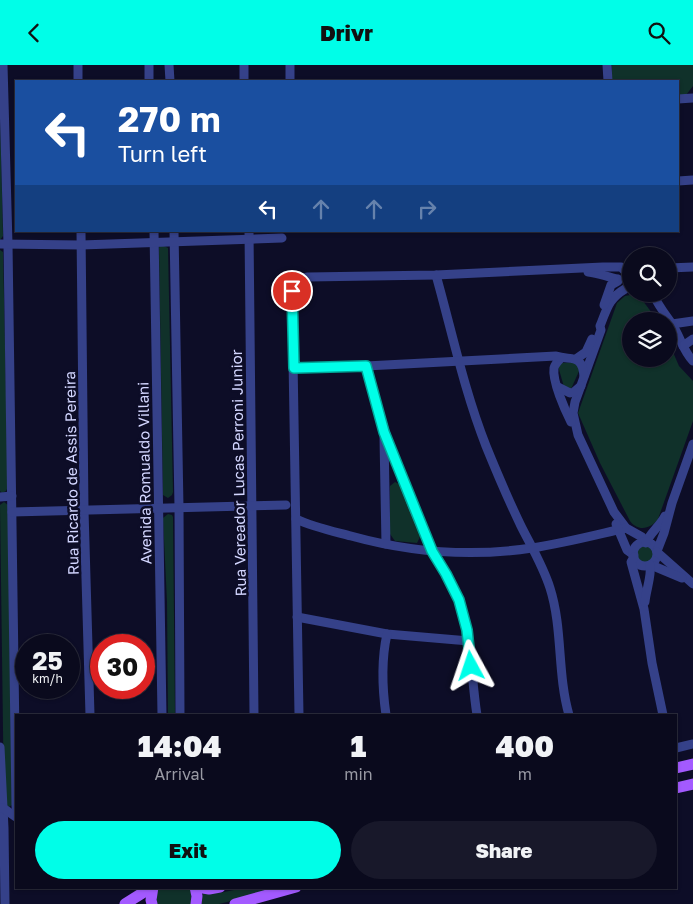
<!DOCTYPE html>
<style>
body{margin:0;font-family:"Golos Text",sans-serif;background:#18182a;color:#f1f3f6;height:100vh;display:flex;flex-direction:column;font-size:19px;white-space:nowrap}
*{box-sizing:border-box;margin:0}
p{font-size:16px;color:#999aa4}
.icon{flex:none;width:28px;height:28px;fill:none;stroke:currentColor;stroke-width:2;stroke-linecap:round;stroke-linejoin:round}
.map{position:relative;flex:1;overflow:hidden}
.side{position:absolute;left:15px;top:649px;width:662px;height:175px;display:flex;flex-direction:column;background:#0a0a1d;border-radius:0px;box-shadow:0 1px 4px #0004,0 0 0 1px #2a2b3b}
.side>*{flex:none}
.banner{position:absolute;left:15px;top:15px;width:664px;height:152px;border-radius:0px;box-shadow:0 1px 4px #0004,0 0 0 1px #2a2b3b;background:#1a4fa0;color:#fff;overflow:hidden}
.tools{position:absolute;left:622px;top:182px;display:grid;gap:10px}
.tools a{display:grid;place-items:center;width:55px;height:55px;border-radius:50%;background:#0a0a1d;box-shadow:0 1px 4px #0004,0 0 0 1px #2a2b3b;font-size:25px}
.speed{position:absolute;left:15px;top:569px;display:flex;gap:10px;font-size:25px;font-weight:700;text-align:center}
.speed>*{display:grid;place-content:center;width:65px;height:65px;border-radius:50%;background:#0a0a1d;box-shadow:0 1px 4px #0004,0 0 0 1px #2a2b3b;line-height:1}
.speed small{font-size:12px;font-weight:400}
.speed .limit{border:8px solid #d22;background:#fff;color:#111}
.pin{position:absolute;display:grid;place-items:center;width:42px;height:42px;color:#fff;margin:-21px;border:2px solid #fff;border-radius:50%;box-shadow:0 1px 5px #0007}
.me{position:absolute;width:55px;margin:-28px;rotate:355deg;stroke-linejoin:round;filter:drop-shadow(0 0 4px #0008)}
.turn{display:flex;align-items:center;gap:18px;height:105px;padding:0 20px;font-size:22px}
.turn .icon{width:65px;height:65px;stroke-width:2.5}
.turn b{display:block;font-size:35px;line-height:42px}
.lanes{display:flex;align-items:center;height:48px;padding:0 20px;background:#0003;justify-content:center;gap:25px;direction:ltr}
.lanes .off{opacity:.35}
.eta{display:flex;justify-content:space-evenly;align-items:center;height:85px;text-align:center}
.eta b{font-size:30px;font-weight:800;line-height:35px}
.action{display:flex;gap:10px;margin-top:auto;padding:10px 20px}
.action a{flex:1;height:58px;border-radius:30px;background:#00fee8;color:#111;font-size:20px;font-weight:800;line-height:58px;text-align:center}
.action a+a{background:#18182a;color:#f1f3f6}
header{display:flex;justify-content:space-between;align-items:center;height:65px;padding:0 20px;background:#00fee8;color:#111;font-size:22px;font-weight:800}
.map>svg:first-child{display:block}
.green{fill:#10312a}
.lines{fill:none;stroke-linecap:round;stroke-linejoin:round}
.minor{stroke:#354189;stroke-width:9}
.major{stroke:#a35aff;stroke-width:11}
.route-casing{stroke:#00a597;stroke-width:12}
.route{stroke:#00fee8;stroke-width:9}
.labels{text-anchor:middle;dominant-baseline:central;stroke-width:5;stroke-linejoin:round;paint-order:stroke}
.street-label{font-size:15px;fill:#d3d6ff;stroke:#0d0d27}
</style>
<header><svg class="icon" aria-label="back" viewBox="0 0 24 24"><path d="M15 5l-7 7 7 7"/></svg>Drivr<svg class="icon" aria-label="search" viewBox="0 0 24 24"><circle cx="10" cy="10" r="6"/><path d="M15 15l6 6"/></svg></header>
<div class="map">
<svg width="693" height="839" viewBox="0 0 693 839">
<rect width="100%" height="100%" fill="#0d0d27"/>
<g class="green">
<polygon points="612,0 693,0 693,21 686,30 678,32 678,16 612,16"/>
<polygon points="0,47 3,171 0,175"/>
<polygon points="160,179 168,183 173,427 172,430 168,433 163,430 159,183"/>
<polygon points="0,185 3,187 8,422 6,426 2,428 0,426"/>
<path d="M630 230 643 236 658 256H631V294H669V278L679 301 693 316V356L658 454C651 464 638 467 630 456L600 398 578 348 617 238 625 231Z"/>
<polygon points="575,297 580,304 571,324 564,322 558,301 561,298"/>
<polygon points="395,417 399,419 421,470 417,478 395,476 390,469 390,421"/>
<polygon points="4,437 8,440 12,740 9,742 4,738 0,440"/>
<polygon points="168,449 172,450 173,452 175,650 168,650 167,537 163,453"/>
<circle cx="645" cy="490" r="9"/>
<polygon points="159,823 189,823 192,830 191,839 157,839 156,829"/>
<polygon points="244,823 283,823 219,839 201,839 203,828 219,828"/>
</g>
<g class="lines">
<g class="minor">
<polyline points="3,0 8,179 16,742"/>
<polyline points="78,0 78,16"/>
<polyline points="149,0 149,16"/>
<polyline points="169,0 170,16"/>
<polyline points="244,0 244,16"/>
<polyline points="290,0 290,16"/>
<polyline points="607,0 608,16"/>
<polyline points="678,34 693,33"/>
<polyline points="678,116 693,115"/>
<polyline points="81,166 84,445 90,650"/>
<polyline points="154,166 162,650"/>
<polyline points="174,166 179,442 180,650"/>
<polyline points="249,166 254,650"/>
<polyline points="0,179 81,180 282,173"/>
<polyline points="669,203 693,202"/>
<path d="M588 207C599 208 607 212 618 214"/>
<path d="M436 210C452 267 464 325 486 381 497 408 508 434 521 461 531 481 543 501 550 523 563 564 557 608 569 650"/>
<path d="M625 224C608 234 607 244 600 261L601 265 575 337 573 348 578 370 614 447 626 463 642 472 646 477"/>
<path d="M653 229C658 240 665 249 672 259 680 271 683 286 693 296"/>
<polyline points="604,240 611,220 618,216"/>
<polyline points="672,259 693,256"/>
<polyline points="683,281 693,274"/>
<path d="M561 293C558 296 555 299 554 303 552 316 565 345 571 357"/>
<polyline points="576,294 586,287 592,274"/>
<path d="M366 301C382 363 404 425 431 484 439 502 453 518 460 537 472 573 471 613 477 650"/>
<path d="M294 303 366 301 556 291C571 296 582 288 584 311"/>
<polyline points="558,322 570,328 574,327 581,321"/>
<polyline points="384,373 386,479"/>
<polyline points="0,432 12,431"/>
<polyline points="12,447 286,440"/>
<path d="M296 454C313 462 332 466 351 471 409 487 472 492 532 483 564 478 595 470 626 463"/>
<polyline points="616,459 627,485 634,490"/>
<circle cx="645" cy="489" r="12"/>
<path d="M646 478C649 469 660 461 665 451"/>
<polyline points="657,486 664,468 672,438 693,379"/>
<polyline points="657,487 693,519"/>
<polyline points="634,492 631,497 644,544 652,598 663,650"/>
<polyline points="651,500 682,513"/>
<path d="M645 537C646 525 652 510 650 500"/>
<polyline points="297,552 387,569 469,576"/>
<polyline points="299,650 292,236 294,219 297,214 308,212 436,210 603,202 621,202 624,205"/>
<path d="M386 650C382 622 381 596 387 569"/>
<polyline points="0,682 4,763 5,839"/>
<polyline points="676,683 693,679"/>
<polyline points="0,743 3,743 16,752"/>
</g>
<g class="major">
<polyline points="676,703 693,699"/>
<polyline points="676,723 693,719"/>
<polyline points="195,822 197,831 196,839"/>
<polyline points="197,822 209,824 220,822"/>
<polyline points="125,839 152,822"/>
<polyline points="152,839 151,835 153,822"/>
<polyline points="235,839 296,822"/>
</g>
</g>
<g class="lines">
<defs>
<polyline id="route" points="292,226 294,303 366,301 384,367 432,486 446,509 459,535 467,565 471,601"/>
</defs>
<use href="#route" class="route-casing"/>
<use href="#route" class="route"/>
</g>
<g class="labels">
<g class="street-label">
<text transform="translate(71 408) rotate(-91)">Rua Ricardo de Assis Pereira</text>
<text transform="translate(144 408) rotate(-91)">Avenida Romualdo Villani</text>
<text transform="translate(238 408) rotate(-91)">Rua Vereador Lucas Perroni Junior</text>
</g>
</g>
</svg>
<div class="tools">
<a><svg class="icon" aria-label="search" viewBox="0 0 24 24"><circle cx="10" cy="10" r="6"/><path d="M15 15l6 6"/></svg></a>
<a><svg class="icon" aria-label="layers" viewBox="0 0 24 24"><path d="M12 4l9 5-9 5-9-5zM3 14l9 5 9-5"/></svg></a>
</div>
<div class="speed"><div>25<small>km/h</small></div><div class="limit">30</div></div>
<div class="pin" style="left:292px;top:226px;background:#d93025"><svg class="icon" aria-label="arrive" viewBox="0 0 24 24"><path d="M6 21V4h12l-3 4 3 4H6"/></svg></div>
<svg class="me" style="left:471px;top:601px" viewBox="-20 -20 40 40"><path d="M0-17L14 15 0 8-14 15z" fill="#00fee8" stroke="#fff" stroke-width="4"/></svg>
<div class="banner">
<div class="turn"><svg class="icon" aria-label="left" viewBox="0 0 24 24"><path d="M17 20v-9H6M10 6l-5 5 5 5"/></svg><div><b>270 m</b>Turn left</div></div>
<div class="lanes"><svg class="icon" aria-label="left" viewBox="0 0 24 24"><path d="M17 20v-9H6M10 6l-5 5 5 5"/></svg><svg class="icon off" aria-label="ahead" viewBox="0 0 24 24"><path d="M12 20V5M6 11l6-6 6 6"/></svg><svg class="icon off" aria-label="ahead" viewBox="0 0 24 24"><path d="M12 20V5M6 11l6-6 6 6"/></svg><svg class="icon off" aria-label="right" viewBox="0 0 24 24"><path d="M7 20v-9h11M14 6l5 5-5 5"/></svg></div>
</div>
<section class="side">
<div class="eta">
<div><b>14:04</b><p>Arrival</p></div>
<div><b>1</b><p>min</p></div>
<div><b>400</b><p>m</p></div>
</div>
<div class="action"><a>Exit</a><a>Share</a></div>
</section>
</div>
